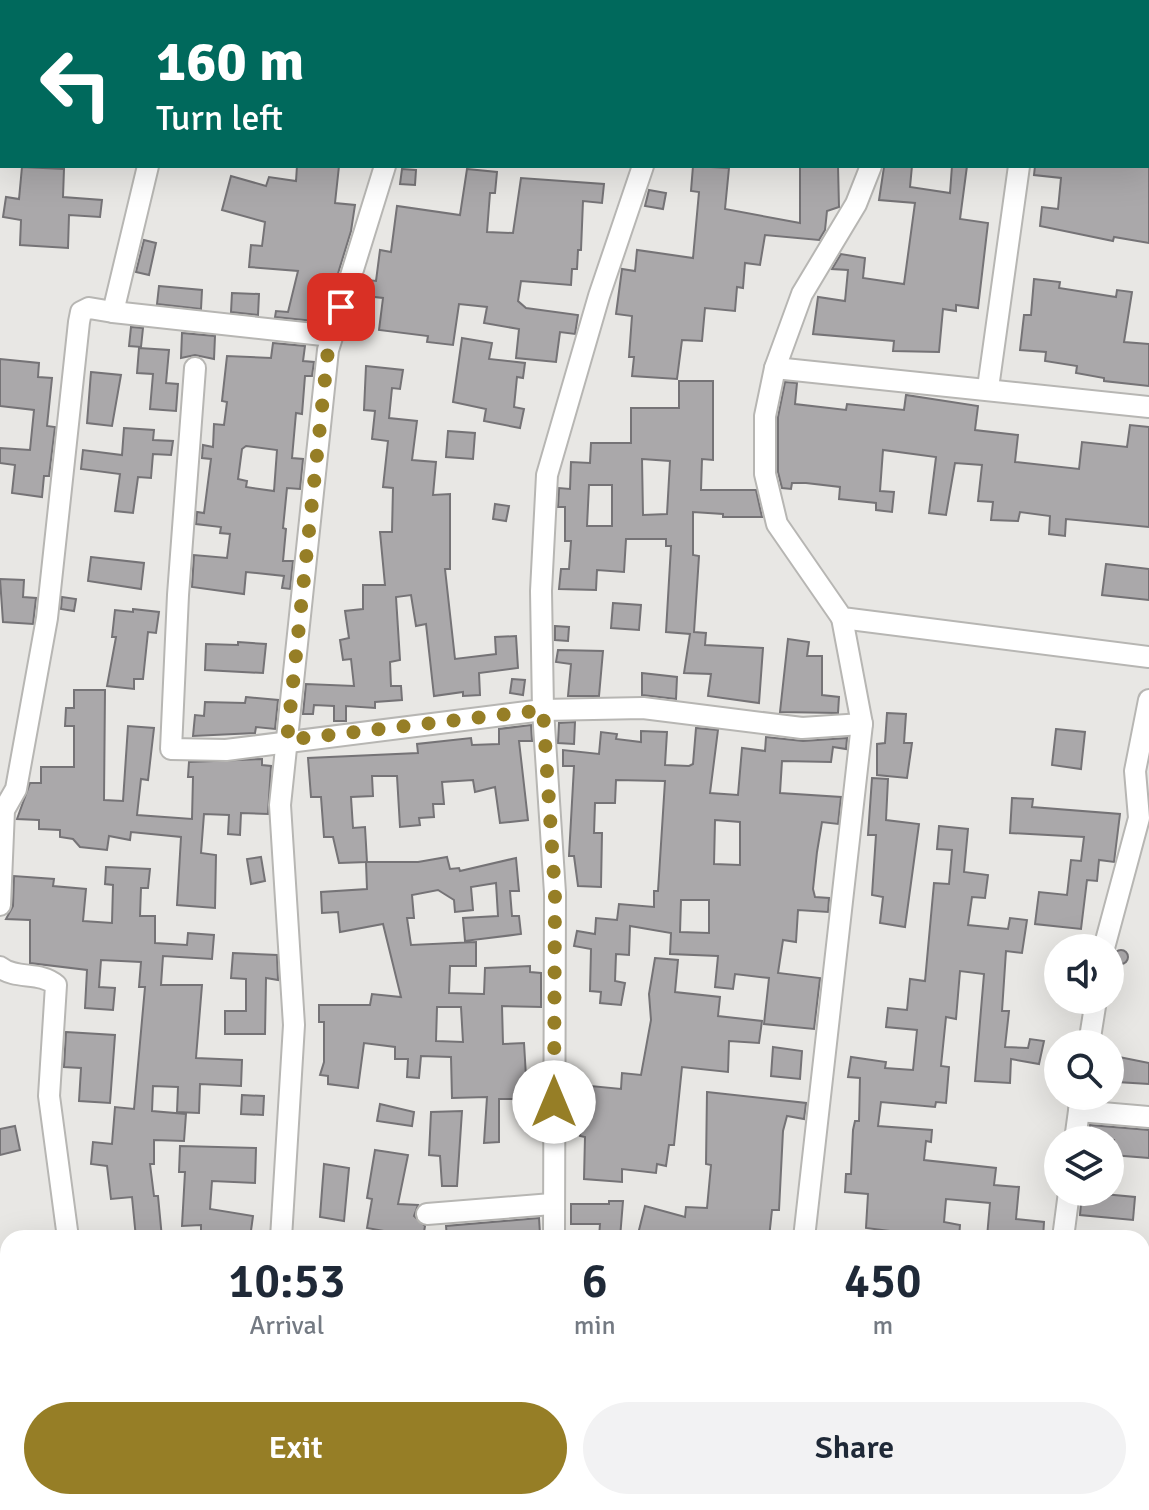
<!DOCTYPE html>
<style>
body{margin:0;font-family:Signika,sans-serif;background:#f2f2f3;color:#1f2937;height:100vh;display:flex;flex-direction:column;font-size:30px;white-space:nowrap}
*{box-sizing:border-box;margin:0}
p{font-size:26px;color:#747a83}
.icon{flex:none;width:44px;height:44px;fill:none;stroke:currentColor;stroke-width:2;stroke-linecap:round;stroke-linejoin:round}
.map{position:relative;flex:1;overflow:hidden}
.details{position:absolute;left:0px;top:1230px;width:1150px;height:280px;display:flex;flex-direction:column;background:#fff;border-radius:24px 24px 0 0;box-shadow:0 8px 32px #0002}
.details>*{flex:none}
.guide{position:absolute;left:0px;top:0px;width:1150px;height:168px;box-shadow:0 8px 32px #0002;background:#00695c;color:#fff;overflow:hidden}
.controls{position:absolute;left:1044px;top:934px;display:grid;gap:16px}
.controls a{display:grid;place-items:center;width:80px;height:80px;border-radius:50%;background:#fff;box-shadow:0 8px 32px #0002;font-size:40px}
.pin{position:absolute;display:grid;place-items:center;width:68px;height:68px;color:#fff;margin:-34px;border-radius:16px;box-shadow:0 4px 12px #0006}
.me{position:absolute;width:88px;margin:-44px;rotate:0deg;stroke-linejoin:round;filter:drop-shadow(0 0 6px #0008)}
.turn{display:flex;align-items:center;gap:28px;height:168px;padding:0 24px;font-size:36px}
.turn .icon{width:104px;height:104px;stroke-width:2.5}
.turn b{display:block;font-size:56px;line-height:68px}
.eta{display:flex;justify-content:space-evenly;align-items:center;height:136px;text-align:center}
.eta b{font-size:48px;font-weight:600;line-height:56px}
.button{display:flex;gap:16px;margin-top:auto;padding:16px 24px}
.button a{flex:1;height:92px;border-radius:48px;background:#967e26;color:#fff;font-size:32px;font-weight:600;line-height:92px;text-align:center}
.button a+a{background:#f2f2f3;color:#1f2937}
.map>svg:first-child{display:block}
.building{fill:#aaa8aa;stroke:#757376;stroke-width:2;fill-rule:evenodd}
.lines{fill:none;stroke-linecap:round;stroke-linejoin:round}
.street-casing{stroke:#b7b6b3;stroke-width:24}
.street{stroke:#fff;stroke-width:20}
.route{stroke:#967e26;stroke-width:14;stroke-dasharray:0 25.2}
</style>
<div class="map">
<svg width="1149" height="1510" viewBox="0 0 1149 1510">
<rect width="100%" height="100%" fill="#e8e7e4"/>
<g class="building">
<polygon points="297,166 339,166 335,203 355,205 351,231 332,293 316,291 314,321 275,317 276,311 288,312 298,271 249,267 251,245 262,246 265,222 222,210 231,176 266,186 269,177 296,181"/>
<polygon points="693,166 729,168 725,209 800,223 800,166 838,166 839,207 827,211 825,230 819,240 765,235 760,265 745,263 743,288 737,287 735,311 705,308 702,341 682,340 677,379 632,376 634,357 629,357 632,316 616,314 622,269 635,271 637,250 693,258 699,192 691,191"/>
<polygon points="912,166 910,187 950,193 952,166 967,166 960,219 988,223 978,308 956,305 956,311 943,309 939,352 893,351 894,341 813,334 818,297 845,301 848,270 832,269 841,254 865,258 863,278 904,284 915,203 879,200 884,167"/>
<polygon points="1035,166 1149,166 1149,243 1114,237 1113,241 1040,226 1042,207 1058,209 1061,178 1034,175"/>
<polygon points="22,167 64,169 63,197 102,200 100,217 69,215 68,248 20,245 21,220 3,217 6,197 19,199"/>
<polygon points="402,169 416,170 415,185 400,184"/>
<polygon points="467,169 497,172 495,193 490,193 487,232 513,233 521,178 604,184 602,203 583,201 581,250 578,250 577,269 572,269 571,285 521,281 518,301 526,308 578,315 575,334 560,332 556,362 516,358 519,329 484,323 487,307 459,304 453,345 427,342 428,336 379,330 383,298 366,296 368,280 376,281 380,250 391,252 397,206 460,215"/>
<polygon points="649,190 666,193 663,209 645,206"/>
<polygon points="144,240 156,243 149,275 136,272"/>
<polygon points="1034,279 1060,282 1059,288 1116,297 1117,290 1132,292 1124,342 1149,344 1149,386 1104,381 1104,378 1076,373 1077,366 1045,361 1046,352 1020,350 1024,315 1031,315"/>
<polygon points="159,286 202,290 201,309 157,304"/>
<polygon points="232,293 259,294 258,315 231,312"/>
<polygon points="131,327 143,328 141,347 129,346"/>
<polygon points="182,333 215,336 214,359 195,355 181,358"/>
<polygon points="462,338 492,343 489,359 525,363 523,378 517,377 514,407 524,409 520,428 484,421 486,409 453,402"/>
<path d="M273 343 305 346 303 361 314 362 312 376H305L302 414 296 413 292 458 303 459 300 489 287 488 283 528 286 529 283 561H293L290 589 282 588 284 576 246 572 244 594 192 587 194 555 227 558 230 534 220 533 221 527 196 524 197 512 204 513 211 459 202 458 203 445 213 447 214 424 224 425 227 402 222 401 227 356 271 358ZM246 446 277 450 274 491 246 487 247 481 238 479 242 449Z"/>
<polygon points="139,348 169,350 166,383 178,384 176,411 150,409 153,374 137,373"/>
<polygon points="0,359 39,363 38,377 52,378 47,426 55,427 49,476 44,476 42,497 12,493 15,465 0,463 0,448 30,450 34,410 0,406"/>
<polygon points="366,366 403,370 400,389 392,388 389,418 417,421 412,460 436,462 433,495 450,494 450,569 445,569 455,659 496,654 495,637 516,636 518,668 479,673 480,695 463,696 463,692 434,696 426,624 416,626 411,595 396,597 400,660 390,662 391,686 401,686 402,700 375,702 375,708 346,706 346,721 334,721 334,706 314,705 313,714 303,714 306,684 354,686 351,659 343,660 340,640 349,638 345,611 363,609 363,585 385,585 380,532 392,532 393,488 383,487 388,441 372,439 375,411 364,410"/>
<polygon points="91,372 121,375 112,426 87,423"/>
<path d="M679 381H713V460L702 459 701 490H756L762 517H723V514L693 512V555L699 556 694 632 706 633 705 645 763 648 759 703 708 696 711 674 684 673 690 634 666 632 671 546H666V539H626L624 572 597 570 596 590 559 589 561 569H569L571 541H565V507H558L559 488 570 489 571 462 590 463 591 443H631V408H679ZM642 459 670 461 667 514 643 515ZM589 485H612V526H587Z"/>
<polygon points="785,382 797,383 795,404 846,410 847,404 904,410 906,395 978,406 975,430 1018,435 1015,462 1079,469 1082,442 1127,447 1130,425 1149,427 1149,527 1066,519 1065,536 1049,534 1050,516 1020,512 1018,521 991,520 993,502 978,501 982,465 955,463 946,515 929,513 936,457 883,450 880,491 894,492 892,512 876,510 876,503 839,499 840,487 806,483 792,483 791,489 782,488 778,472 778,417"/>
<polygon points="124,428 154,430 153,440 173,441 171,455 153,454 151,478 138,477 133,513 115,511 120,474 81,469 83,450 122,455"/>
<polygon points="448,431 475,433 473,459 446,457"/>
<polygon points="495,504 509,506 506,521 493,519"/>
<polygon points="91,557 144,563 141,589 88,581"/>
<polygon points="1106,564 1149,569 1149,600 1102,595"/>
<polygon points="0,579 24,580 23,597 36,598 33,624 3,622"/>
<polygon points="62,597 76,599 74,611 61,609"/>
<polygon points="613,603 641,605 639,630 611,628"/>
<polygon points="133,609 159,612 156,633 148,632 143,679 134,679 134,689 107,686 116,637 112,637 115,610 133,612"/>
<polygon points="555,626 569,627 568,641 555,640"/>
<polygon points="788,639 809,642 807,656 822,656 822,695 839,697 838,713 780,712"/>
<polygon points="238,642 266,644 263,673 205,670 206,644 238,645"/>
<polygon points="558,650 603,651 599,696 568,696 571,664 556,662"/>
<polygon points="642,673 677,677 676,699 642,695"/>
<polygon points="512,679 525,680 523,695 510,693"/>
<polygon points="74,690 105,690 104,800 123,801 128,726 154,728 148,780 141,779 137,815 192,819 193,777 188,777 189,762 262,759 262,765 271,766 268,814 241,813 240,835 228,834 229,815 204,814 201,853 216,855 215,908 177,905 181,837 131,832 130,840 109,836 107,850 80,847 73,839 60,837 60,830 39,829 39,820 17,819 30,783 41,783 41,767 74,767 74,726 65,726 66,708 74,708"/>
<polygon points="246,697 278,700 275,729 256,727 255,733 193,736 195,715 204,716 205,702 245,703"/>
<polygon points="887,713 906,714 904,743 912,743 907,778 877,775 877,744 885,743"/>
<polygon points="575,722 574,744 558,743 559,723"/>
<polygon points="531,725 532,741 519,741 528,820 500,823 495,787 475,792 473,780 442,782 444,804 433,804 434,817 419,818 420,825 400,827 397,776 372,776 373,796 351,797 353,828 365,827 367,862 339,863 333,837 324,837 321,797 311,797 308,758 418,753 417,744 471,738 472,745 499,744 499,729"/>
<path d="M696 728 718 730 710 793 738 795 742 748 765 751 766 737 803 741 847 738 846 749 833 747 831 762 782 761 780 793 841 797 838 824 822 822 817 852 813 889 815 897 829 898 828 912 798 910 796 942 783 940 778 973 820 978 814 1029 764 1024 769 978 735 974 733 989 715 987 718 956 670 954 671 933 630 926 629 955 616 954 615 981 625 983 621 1005 600 1003 601 992 590 991 591 949 574 946 577 931 595 934 596 918 617 920 619 904 654 907V891H658L665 781 616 780 615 803H595L594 833H602L601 887 578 886 574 856H569L574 766H563V750L599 754 601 732 617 734 616 739 641 742V731L667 732 665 765 689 766 693 764ZM715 820 740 822V865L714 864ZM681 900H709V933L680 932Z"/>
<polygon points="1056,729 1085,732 1081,769 1052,765"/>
<polygon points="872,778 888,779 886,820 919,824 905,927 880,923 883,897 872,895 876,835 868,835"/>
<polygon points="1012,798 1033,799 1032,807 1120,814 1114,862 1099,860 1097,881 1087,880 1081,929 1035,924 1039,892 1067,895 1071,860 1081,861 1084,837 1010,833"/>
<polygon points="939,826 968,829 964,872 988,875 985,898 972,897 968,925 1008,929 1010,918 1027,920 1022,953 1006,951 1002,1011 1009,1011 1005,1047 1028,1048 1030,1039 1044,1041 1039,1064 1011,1059 1010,1083 975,1081 984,974 960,971 956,1019 946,1017 941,1066 949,1067 946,1103 936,1102 935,1107 881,1102 878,1126 932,1130 931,1142 926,1141 924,1160 996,1168 994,1185 1019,1187 1016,1219 1044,1222 1043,1238 987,1237 990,1203 946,1199 944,1222 960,1225 959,1238 889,1238 889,1231 866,1228 868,1194 845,1192 846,1174 851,1174 853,1130 855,1121 859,1121 860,1078 848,1077 851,1057 886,1062 885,1068 913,1070 917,1030 886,1027 888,1008 907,1010 910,979 925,981 934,883 949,884 952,850 937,849"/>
<polygon points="261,857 265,881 251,884 247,859"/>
<path d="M447 857 450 869 459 868 460 871 516 858 519 891H510L512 916H519L521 934 465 941 463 918 498 916 496 883 471 887 473 910 455 912 454 900 438 890 412 895 414 918H407L411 945 476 942V966H450L449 993 484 994 485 968 530 966V972L541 973V1007L502 1006 503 1044 524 1043 527 1093H514V1099H499V1142L484 1143 487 1097 452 1098 451 1057 421 1056 419 1078 407 1077 408 1059H395V1047L364 1043 358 1088 328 1084V1076L320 1075 324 1062V1022H319V1005H370L372 994 401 997 383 924 340 932 338 912 322 913 321 892 367 889 366 862H418ZM437 1007H461L463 1042 436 1041Z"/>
<polygon points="106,867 150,869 148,888 141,888 140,916 155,916 155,943 187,945 188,933 214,935 212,959 163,956 161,985 202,985 196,1058 242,1060 241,1086 200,1084 199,1113 177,1112 178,1087 153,1086 152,1111 186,1114 184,1141 154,1140 154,1164 150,1164 154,1196 158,1196 162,1238 136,1238 132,1197 111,1199 107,1166 91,1164 93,1142 112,1144 115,1107 134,1109 145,987 139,987 141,962 101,960 99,987 115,988 113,1010 85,1008 87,970 30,963 30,920 6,919 13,906 14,876 54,879 53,886 86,889 83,921 112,923 113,885 105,884"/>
<circle cx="1121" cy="957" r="7"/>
<polygon points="233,953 277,955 278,980 266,978 265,1034 225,1034 225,1011 246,1011 246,979 231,978"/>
<polygon points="655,958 678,960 675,992 720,997 718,1016 762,1021 759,1043 729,1041 728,1072 682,1067 674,1145 669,1145 666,1166 657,1164 656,1173 622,1169 622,1182 584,1179 585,1137 580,1136 582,1115 588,1115 591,1086 621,1089 622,1073 641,1075 651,1020 649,994"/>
<polygon points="66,1032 115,1035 110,1103 79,1101 81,1068 64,1067"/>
<polygon points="773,1047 802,1051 800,1079 771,1076"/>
<polygon points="1119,1057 1149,1063 1149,1084 1117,1082"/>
<polygon points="707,1092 806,1103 804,1119 787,1116 783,1131 779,1210 772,1210 769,1238 726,1234 726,1238 637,1238 645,1206 685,1217 686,1207 707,1208 711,1165 706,1164"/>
<polygon points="242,1095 264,1096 263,1115 241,1114"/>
<polygon points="380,1104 414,1112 412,1126 377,1121"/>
<polygon points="462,1111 457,1186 442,1186 440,1156 429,1155 431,1112"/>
<polygon points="1090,1125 1149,1130 1149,1158 1112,1155 1114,1140 1088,1140"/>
<polygon points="15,1126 20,1150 0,1155 0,1129"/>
<polygon points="180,1146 256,1148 255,1183 212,1181 210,1209 253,1216 250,1238 221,1236 222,1232 201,1233 201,1225 182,1226 185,1172 179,1172"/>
<polygon points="375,1150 408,1155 398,1204 418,1205 414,1216 425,1226 423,1238 367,1228 372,1199 367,1198"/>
<polygon points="324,1164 349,1168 344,1221 320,1217"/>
<polygon points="1082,1192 1135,1197 1133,1220 1080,1215"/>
<polygon points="609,1201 623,1201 620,1238 599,1237 600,1224 571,1224 571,1204 609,1204"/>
<polygon points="539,1218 540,1234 447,1238 446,1226"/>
</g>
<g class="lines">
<defs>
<g id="street">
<polyline points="889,0 889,2"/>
<polyline points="190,2 191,0"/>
<polyline points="438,2 439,0"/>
<polyline points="691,2 692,0"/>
<polyline points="1041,2 1041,0"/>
<polyline points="148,166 113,312 332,336"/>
<polyline points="871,166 856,204 802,294 775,368 765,416 765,474 777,524 842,618 1149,657"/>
<polyline points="195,368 178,595 171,749 226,750 543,710 643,708 802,728 862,724"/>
<polyline points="775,368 1149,407"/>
<polyline points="988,388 1019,166"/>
<polyline points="0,905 4,810 16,789 47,618 79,322 81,312 89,308 113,312"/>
<polyline points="1104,948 1139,818 1135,771 1149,700"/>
<path d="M0 967C16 980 40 971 56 985L49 1096 68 1238"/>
<polyline points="1089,1044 1096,1000"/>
<polyline points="1079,1111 1149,1117"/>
<polyline points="1075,1140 1081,1096"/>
<polyline points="427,1214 552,1204"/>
<polyline points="281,1238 294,1025 280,805 328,350 385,166"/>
<polyline points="554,1238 555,893 543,710 541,591 547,475 599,296 643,166"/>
<polyline points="804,1238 862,724 842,618"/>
<polyline points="1063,1238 1069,1192"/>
<polyline points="97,1502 98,1510"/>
<polyline points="310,1502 311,1510"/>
<polyline points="1056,1502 1057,1510"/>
<polyline points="544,1510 545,1502"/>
<polyline points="776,1510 776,1502"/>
</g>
</defs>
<use href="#street" class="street-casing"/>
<use href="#street" class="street"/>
</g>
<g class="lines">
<polyline class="route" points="341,307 328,350 287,740 543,710 555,893 554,1102"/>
</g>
</svg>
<div class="controls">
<a><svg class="icon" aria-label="sound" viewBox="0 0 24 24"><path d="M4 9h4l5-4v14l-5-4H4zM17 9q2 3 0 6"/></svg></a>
<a><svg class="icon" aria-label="search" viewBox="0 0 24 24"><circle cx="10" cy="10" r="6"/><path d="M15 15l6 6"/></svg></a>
<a><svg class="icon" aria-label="layers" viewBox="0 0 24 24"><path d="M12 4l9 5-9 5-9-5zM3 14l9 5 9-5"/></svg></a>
</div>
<div class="pin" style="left:341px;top:307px;background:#d93025"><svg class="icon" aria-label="arrive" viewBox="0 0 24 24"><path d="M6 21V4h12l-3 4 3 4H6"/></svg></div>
<svg class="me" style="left:554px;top:1102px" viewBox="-20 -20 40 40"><circle r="19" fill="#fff"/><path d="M0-13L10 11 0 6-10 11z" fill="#967e26"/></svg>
<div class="guide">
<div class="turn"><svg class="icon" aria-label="left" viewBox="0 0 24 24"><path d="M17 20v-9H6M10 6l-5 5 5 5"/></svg><div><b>160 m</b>Turn left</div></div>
</div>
<section class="details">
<div class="eta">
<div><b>10:53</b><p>Arrival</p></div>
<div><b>6</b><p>min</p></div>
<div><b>450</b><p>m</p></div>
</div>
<div class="button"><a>Exit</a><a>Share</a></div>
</section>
</div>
